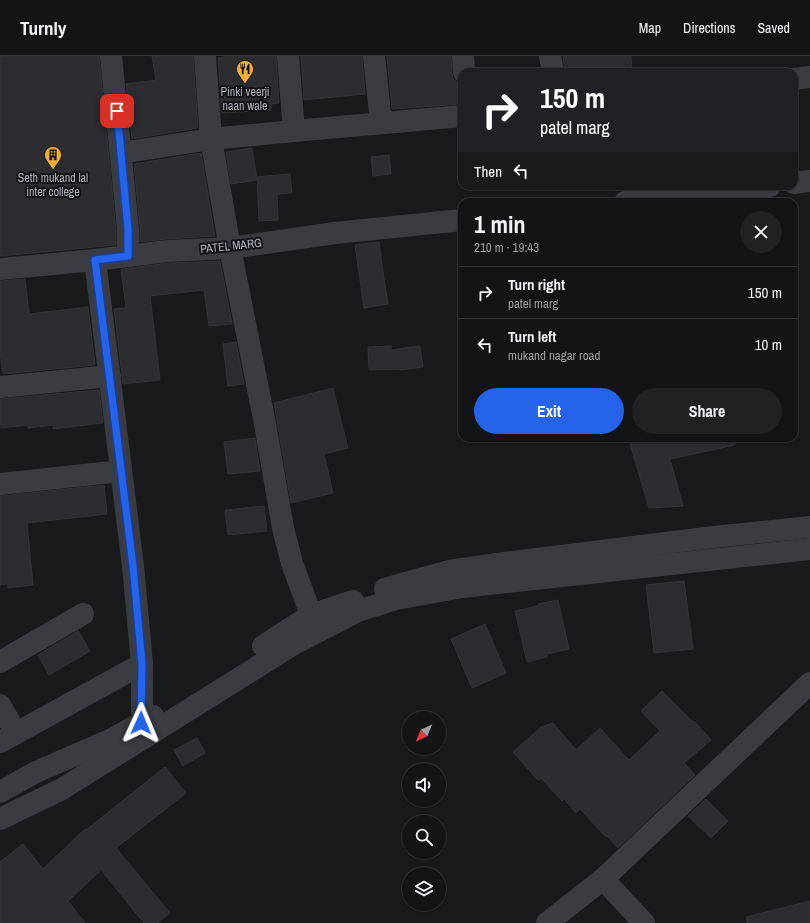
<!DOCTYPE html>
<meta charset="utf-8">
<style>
body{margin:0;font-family:"Archivo Narrow",sans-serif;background:#202122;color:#f1f3f6;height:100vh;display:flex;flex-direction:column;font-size:15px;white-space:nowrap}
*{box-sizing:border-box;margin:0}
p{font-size:13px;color:#9d9ea0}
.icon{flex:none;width:22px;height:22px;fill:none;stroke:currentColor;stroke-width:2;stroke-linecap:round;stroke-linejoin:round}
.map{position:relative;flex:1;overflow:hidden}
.drawer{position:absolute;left:458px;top:142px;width:340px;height:244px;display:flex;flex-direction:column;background:#131415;border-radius:12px;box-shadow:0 1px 3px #0004,0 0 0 1px #323334}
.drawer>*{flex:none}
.hud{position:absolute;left:458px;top:12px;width:340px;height:122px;border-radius:12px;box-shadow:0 1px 3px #0004,0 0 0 1px #323334;background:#202124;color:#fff;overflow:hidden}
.needle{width:26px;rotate:224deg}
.tools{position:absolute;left:402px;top:655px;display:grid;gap:8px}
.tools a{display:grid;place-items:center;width:44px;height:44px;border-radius:50%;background:#131415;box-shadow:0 1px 3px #0004,0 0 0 1px #323334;font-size:20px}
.pin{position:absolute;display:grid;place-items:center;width:34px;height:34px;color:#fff;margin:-17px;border-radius:8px;box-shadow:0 2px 6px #0006}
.me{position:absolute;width:44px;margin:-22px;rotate:1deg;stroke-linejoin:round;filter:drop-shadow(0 0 3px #0008)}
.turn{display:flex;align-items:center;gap:14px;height:84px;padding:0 16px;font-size:18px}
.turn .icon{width:52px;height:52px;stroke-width:2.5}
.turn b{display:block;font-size:28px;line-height:34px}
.then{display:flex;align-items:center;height:38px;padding:0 16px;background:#0003;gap:8px;font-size:15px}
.round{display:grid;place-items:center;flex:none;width:42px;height:42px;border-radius:21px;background:#202122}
.overview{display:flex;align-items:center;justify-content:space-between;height:68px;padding:0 16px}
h1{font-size:24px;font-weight:800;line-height:30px}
.primary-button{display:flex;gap:8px;margin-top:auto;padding:8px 16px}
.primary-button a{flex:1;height:46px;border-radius:24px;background:#2563eb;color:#fff;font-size:16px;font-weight:800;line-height:46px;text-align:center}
.primary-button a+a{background:#202122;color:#f1f3f6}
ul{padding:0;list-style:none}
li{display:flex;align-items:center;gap:12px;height:52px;padding:0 16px;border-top:1px solid #323334}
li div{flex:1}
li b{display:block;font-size:15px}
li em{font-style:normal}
header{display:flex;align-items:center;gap:24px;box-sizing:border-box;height:56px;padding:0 20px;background:#131415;border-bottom:1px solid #323334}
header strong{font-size:19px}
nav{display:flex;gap:22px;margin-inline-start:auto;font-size:14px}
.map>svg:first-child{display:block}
.building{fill:#2c2d30;stroke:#333438}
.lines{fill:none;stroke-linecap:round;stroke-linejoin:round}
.minor{stroke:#3a3c41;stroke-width:22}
.route-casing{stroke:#184099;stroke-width:10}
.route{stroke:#2563eb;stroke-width:7}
.labels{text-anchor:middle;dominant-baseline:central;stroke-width:4;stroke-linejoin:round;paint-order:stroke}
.poi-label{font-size:12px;fill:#acb1bb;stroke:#141417}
.street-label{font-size:12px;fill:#acb1bb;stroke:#141417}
</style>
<header>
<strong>Turnly</strong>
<nav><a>Map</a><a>Directions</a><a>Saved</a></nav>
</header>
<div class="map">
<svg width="810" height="867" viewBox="0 0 810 867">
<rect width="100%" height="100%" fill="#191a1c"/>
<g class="building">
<polygon points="0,0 99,0 116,174 116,189 0,200"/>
<polygon points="152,0 193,0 198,72 132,83 126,28 156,24"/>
<polygon points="229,0 276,0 279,47 271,48 271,54 222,57 218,2"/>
<polygon points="301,0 362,0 365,38 304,44"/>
<polygon points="387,0 451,0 452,17 453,23 458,27 462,28 462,48 392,53"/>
<polygon points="563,0 631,0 632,16 565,16"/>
<polygon points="252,92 257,124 231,128 226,96"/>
<polygon points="201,97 215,180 167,183 140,186 140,172 134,108"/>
<polygon points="389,99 391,118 373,120 371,101"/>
<polygon points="290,118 292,137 277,138 278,164 259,165 257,121"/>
<polygon points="379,186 384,223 388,248 364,252 355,189"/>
<polygon points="220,205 232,268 209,270 204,234 150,240 160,324 123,328 114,253 126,252 121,213 169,207"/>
<polygon points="25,223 29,258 88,251 95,309 3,318 0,296 0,225"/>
<polygon points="236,286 244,328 228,330 223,288"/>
<polygon points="391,290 391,294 420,290 423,311 400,314 400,313 369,314 368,291"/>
<polygon points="333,332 348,392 324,398 333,437 291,447 274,347"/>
<polygon points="99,334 103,367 53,373 53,369 28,372 28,369 1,372 0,363 0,343"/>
<polygon points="255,382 260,415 228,418 224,386"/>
<polygon points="630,382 735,382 735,389 670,403 683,450 649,452 630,388 631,387"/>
<polygon points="104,429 107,458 27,467 33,529 8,532 8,528 0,529 0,440"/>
<polygon points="264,450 267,475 228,479 225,454"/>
<polygon points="684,525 693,593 654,597 646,529"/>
<polygon points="558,544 569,593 547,598 547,601 527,606 515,555 538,550 538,548"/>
<polygon points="485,568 506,617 472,632 451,583"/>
<polygon points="78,575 90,595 49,619 38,599"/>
<polygon points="662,635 693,666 694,665 711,684 684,707 695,719 618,792 607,780 606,781 580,753 576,757 564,743 562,745 541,722 538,724 513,696 541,671 553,667 576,694 600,672 629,704 660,675 641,655"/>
<polygon points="197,682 205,697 183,710 174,694"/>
<polygon points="165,711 186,737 116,792 170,857 157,867 144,867 101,814 68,845 85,867 0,867 0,806 23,788 43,813 85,773 86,774"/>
<polygon points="706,743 728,765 711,782 688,760"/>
<polygon points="810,845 810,867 747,867 746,861"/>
</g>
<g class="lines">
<g class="minor">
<polyline points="111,0 128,173 128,200"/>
<polyline points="205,0 211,83 230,192 265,368 283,472 292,507 311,559 317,572"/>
<polyline points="288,0 294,75"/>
<polyline points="374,0 381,67"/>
<polyline points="463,0 464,16"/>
<polyline points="550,0 553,16"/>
<polyline points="794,23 810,21"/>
<polyline points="121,97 211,83 294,75 462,60"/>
<polyline points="794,127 810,125"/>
<polyline points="625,146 770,130"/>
<polyline points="95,204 133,510 142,608 142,679"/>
<polyline points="0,213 95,204 168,195 230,192 335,177 462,164"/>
<polyline points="0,331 110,320"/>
<polyline points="0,428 121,415"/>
<polyline points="385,533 405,527 449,515 504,507 714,481 810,471"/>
<polyline points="263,590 311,559 353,545"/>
<polyline points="0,606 83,558"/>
<polyline points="0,649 16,677"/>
<polyline points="0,686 142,608"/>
<polyline points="0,736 36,716 112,683 153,660"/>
<polyline points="0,763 62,733 294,588 358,555 396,543 462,531 810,493"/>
<polyline points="603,823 644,867"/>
<polyline points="547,867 603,823 810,627"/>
</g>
</g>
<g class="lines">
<defs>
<polyline id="route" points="117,55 128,173 128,200 95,204 133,510 142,608 141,667"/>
</defs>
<use href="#route" class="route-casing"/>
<use href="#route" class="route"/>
</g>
<defs>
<symbol id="restaurant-pin" viewBox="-11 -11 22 30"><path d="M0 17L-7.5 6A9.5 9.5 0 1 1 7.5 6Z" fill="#f3ae3a" stroke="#141417"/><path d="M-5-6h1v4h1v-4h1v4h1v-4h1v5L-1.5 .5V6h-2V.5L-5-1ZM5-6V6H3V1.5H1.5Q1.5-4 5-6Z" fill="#111"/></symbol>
<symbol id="building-pin" viewBox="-11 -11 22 30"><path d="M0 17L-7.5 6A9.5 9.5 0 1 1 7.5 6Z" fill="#f3ae3a" stroke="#141417"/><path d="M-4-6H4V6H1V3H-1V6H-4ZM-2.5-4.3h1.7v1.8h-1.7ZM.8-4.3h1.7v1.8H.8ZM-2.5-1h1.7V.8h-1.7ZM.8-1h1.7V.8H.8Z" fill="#111"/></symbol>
</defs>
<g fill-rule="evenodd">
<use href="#restaurant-pin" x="235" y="3" width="20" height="27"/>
<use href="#building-pin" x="43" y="89" width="20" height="27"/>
</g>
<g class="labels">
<g class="poi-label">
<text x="245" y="36">Pinki veerji<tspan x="245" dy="14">naan wale</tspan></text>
<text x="53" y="122">Seth mukand lal<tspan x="53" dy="14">inter college</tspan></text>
</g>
<g class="street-label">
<text transform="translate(231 190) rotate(-6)">PATEL MARG</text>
</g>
</g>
</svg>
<div class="tools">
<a><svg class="needle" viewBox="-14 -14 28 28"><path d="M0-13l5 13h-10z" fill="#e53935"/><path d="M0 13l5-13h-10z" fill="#9d9ea0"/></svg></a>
<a><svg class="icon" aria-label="sound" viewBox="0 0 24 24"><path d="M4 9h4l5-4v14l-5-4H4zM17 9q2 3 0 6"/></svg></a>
<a><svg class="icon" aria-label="search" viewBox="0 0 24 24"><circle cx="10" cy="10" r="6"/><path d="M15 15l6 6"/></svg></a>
<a><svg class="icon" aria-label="layers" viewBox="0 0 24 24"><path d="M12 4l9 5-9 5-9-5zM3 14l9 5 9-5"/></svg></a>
</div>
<div class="pin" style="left:117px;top:55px;background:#d93025"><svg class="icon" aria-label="arrive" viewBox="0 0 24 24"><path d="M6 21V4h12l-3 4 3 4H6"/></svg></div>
<svg class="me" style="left:141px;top:667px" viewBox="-20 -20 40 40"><path d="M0-17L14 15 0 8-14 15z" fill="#2563eb" stroke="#fff" stroke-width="4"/></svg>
<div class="hud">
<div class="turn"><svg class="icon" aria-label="right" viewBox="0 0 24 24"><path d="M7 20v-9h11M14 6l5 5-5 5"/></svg><div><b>150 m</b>patel marg</div></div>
<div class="then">Then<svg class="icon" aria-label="left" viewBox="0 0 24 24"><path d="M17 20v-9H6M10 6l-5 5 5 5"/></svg></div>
</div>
<section class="drawer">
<div class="overview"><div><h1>1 min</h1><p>210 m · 19:43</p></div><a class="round"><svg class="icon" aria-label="close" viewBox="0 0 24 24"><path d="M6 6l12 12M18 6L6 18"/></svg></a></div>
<ul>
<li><svg class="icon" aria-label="right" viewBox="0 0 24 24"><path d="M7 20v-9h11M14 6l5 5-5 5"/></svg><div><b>Turn right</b><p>patel marg</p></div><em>150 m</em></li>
<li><svg class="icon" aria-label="left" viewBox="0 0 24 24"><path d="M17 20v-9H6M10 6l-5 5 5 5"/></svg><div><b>Turn left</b><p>mukand nagar road</p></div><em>10 m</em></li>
</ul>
<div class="primary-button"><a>Exit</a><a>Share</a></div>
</section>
</div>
